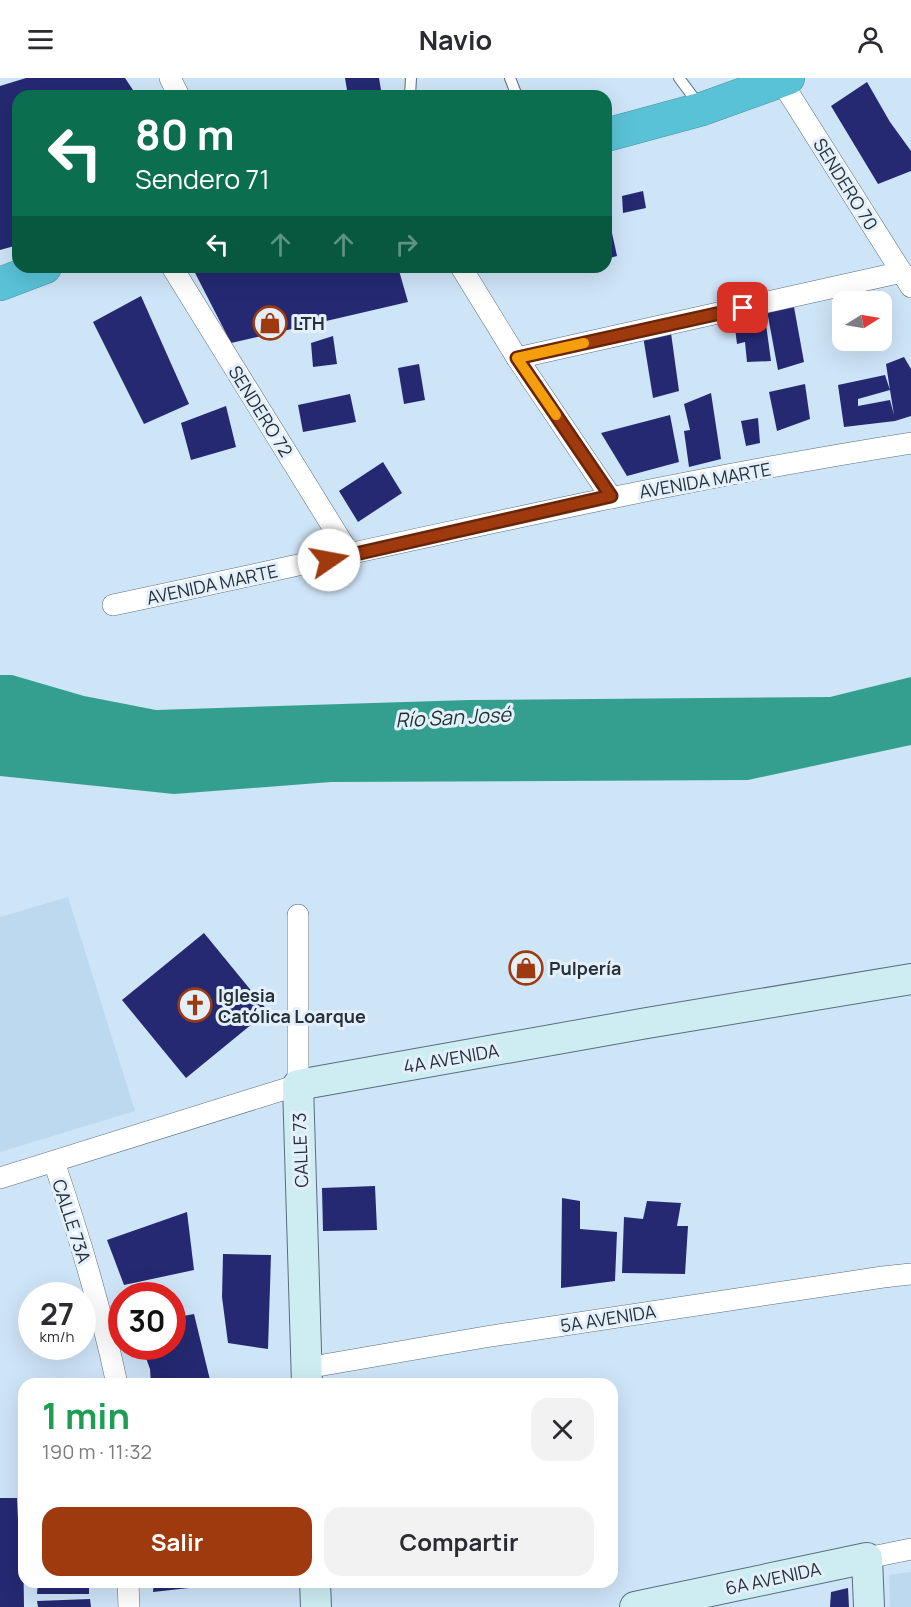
<!DOCTYPE html>
<html lang="es">
<meta charset="utf-8">
<style>
body{margin:0;font-family:Manrope,sans-serif;background:#f2f2f3;color:#2b2b33;height:100vh;display:flex;flex-direction:column;font-size:22px;white-space:nowrap}
*{box-sizing:border-box;margin:0}
p{font-size:20px;color:#7c7c81}
.icon{flex:none;width:33px;height:33px;fill:none;stroke:currentColor;stroke-width:2;stroke-linecap:round;stroke-linejoin:round}
.map{position:relative;flex:1;overflow:hidden}
.sheet{position:absolute;left:18px;top:1300px;width:600px;height:210px;display:flex;flex-direction:column;background:#fff;border-radius:18px;box-shadow:0 6px 24px #0002}
.sheet>*{flex:none}
.banner{position:absolute;left:12px;top:12px;width:600px;height:183px;border-radius:18px;box-shadow:0 6px 24px #0002;background:#0b6e4f;color:#fff;overflow:hidden}
.needle{width:39px;rotate:79deg}
.fabs{position:absolute;left:832px;top:213px;display:grid;gap:12px}
.fabs a{display:grid;place-items:center;width:60px;height:60px;border-radius:12px;background:#fff;box-shadow:0 6px 24px #0002;font-size:30px}
.speed{position:absolute;left:18px;top:1204px;display:flex;gap:12px;font-size:30px;font-weight:700;text-align:center}
.speed>*{display:grid;place-content:center;width:78px;height:78px;border-radius:50%;background:#fff;box-shadow:0 6px 24px #0002;line-height:1}
.speed small{font-size:15px;font-weight:400}
.speed .limit{border:9px solid #d22;background:#fff;color:#111}
.pin{position:absolute;display:grid;place-items:center;width:51px;height:51px;color:#fff;margin:-26px;border-radius:12px;box-shadow:0 3px 9px #0006}
.me{position:absolute;width:66px;margin:-33px;rotate:78deg;stroke-linejoin:round;filter:drop-shadow(0 0 4px #0008)}
.turn{display:flex;align-items:center;gap:21px;height:126px;padding:0 24px;font-size:27px}
.turn .icon{width:78px;height:78px;stroke-width:2.5}
.turn b{display:block;font-size:42px;line-height:51px}
.lanes{display:flex;align-items:center;height:57px;padding:0 24px;background:#0003;justify-content:center;gap:30px;direction:ltr}
.lanes .off{opacity:.35}
.round{display:grid;place-items:center;flex:none;width:63px;height:63px;border-radius:18px;background:#f2f2f3}
.summary{display:flex;align-items:center;justify-content:space-between;height:102px;padding:0 24px}
h1{font-size:36px;font-weight:700;line-height:45px;color:#1e9e55}
.action{display:flex;gap:12px;margin-top:auto;padding:12px 24px}
.action a{flex:1;height:69px;border-radius:18px;background:#9f390e;color:#fff;font-size:24px;font-weight:700;line-height:69px;text-align:center}
.action a+a{background:#f2f2f3;color:#2b2b33}
header{display:flex;justify-content:space-between;align-items:center;height:78px;padding:0 24px;background:#fff;font-size:27px;font-weight:700}
.map>svg:first-child{display:block}
.built{fill:#bdd9f0}
.water{fill:#359f8f}
.building{fill:#252972;fill-rule:evenodd}
.lines{fill:none;stroke-linecap:round;stroke-linejoin:round}
.lane-casing{stroke:#5a6d7d;stroke-width:12}
.street-casing{stroke:#5a6d7d;stroke-width:22}
.secondary-casing{stroke:#5a6d7d;stroke-width:32}
.highway-casing{stroke:#488f9f;stroke-width:34}
.lane{stroke:#fff;stroke-width:10}
.street{stroke:#fff;stroke-width:21}
.secondary{stroke:#ceedf3;stroke-width:30}
.highway{stroke:#5ac2d7;stroke-width:33}
.route-casing{stroke:#672509;stroke-width:15}
.route{stroke:#9f390e;stroke-width:10}
.slow{stroke:#f59e0b;stroke-width:10}
.labels{text-anchor:middle;dominant-baseline:central;stroke-width:6;stroke-linejoin:round;paint-order:stroke}
.street-label{font-size:18px;fill:#273037;stroke:#e3f0fb}
.poi-label{font-size:18px;font-weight:bold;fill:#273037;stroke:#e3f0fb;text-anchor:start}
.water-label{font-size:20px;font-style:italic;fill:#1b322e;stroke:#e3f0fb}
</style>
<header><svg class="icon" aria-label="menu" viewBox="0 0 24 24"><path d="M4 6h16M4 12h16M4 18h16"/></svg>Navio<svg class="icon" aria-label="person" viewBox="0 0 24 24"><circle cx="12" cy="8" r="4"/><path d="M4 21q1-7 8-7t8 7"/></svg></header>
<div class="map">
<svg width="911" height="1529" viewBox="0 0 911 1529">
<rect width="100%" height="100%" fill="#cee4f7"/>
<g class="built">
<polygon points="68,819 135,1033 0,1074 0,839"/>
<polygon points="911,1494 911,1529 890,1529 889,1497"/>
</g>
<polygon class="water" points="0,597 12,597 84,618 156,632 469,622 830,619 911,599 911,667 748,702 331,704 174,716 0,698"/>
<g class="building">
<polygon points="26,0 125,0 137,18 18,18 18,167 0,172 0,8"/>
<polygon points="345,0 379,0 382,18 348,18"/>
<polygon points="867,4 890,44 911,73 911,93 878,106 831,28"/>
<polygon points="643,113 646,130 623,135 622,118"/>
<polygon points="612,155 617,178 606,181 606,156"/>
<polygon points="192,189 398,189 408,224 231,265"/>
<polygon points="141,218 189,326 144,346 93,244"/>
<polygon points="794,229 804,284 778,292 767,233"/>
<polygon points="765,239 771,283 747,284 745,264 737,266 734,242"/>
<polygon points="671,255 679,313 653,320 643,258"/>
<polygon points="333,258 337,286 313,289 311,265"/>
<path d="M904 279 911 291V338L895 343 844 349 838 307 885 297 890 312 886 286ZM890 312 894 337 890 322 858 328V321Z"/>
<polygon points="419,286 425,322 404,326 398,290"/>
<polygon points="805,306 810,341 777,353 769,314"/>
<polygon points="711,315 721,381 689,389 684,353 690,352 684,326"/>
<polygon points="350,316 356,344 303,354 298,327"/>
<polygon points="226,328 236,369 191,382 181,345"/>
<polygon points="670,337 679,384 627,398 601,355"/>
<polygon points="758,340 760,365 746,368 741,343"/>
<polygon points="383,384 402,415 358,444 339,413"/>
<polygon points="204,855 268,933 186,1000 122,922"/>
<polygon points="375,1108 377,1152 323,1153 322,1110"/>
<polygon points="562,1120 580,1123 580,1151 617,1154 615,1203 561,1210"/>
<polygon points="647,1123 681,1125 677,1148 688,1148 685,1196 622,1195 624,1139 643,1141"/>
<polygon points="187,1134 194,1192 124,1207 107,1162"/>
<polygon points="223,1176 271,1177 268,1271 228,1265 222,1219"/>
<polygon points="194,1236 211,1306 151,1306 150,1291 142,1269 172,1269 172,1240"/>
<polygon points="86,1301 86,1306 33,1306 33,1302"/>
<polygon points="0,1420 17,1420 19,1463 23,1463 24,1529 0,1529"/>
<polygon points="38,1504 89,1504 89,1516 37,1516"/>
<polygon points="154,1504 207,1504 207,1508 153,1514"/>
<polygon points="848,1510 849,1529 830,1529 831,1514"/>
<polygon points="90,1521 91,1529 38,1529 37,1523"/>
</g>
<g class="lines">
<defs>
<g id="lane">
<polyline points="510,0 517,18"/>
<polyline points="679,0 700,28"/>
<polyline points="410,18 411,0"/>
</g>
<g id="street">
<polyline points="170,0 179,18"/>
<polyline points="781,3 911,209"/>
<polyline points="172,189 350,477"/>
<polyline points="461,189 517,280 611,419"/>
<polyline points="517,280 902,194"/>
<path d="M113 527C379 471 643 407 911 365"/>
<path d="M54 1084C79 1157 101 1231 117 1306"/>
<polyline points="0,1100 298,1007 298,837"/>
<polyline points="306,1290 485,1259 883,1199 911,1196"/>
<polyline points="867,1480 911,1471"/>
<polyline points="128,1504 129,1529"/>
</g>
<g id="secondary">
<polyline points="307,1306 298,1007 647,945 911,901"/>
<polyline points="315,1504 316,1529"/>
<polyline points="635,1529 867,1480 869,1529"/>
</g>
<g id="highway">
<polyline points="606,57 702,31 788,0"/>
<polyline points="0,206 45,189"/>
</g>
</defs>
<use href="#lane" class="lane-casing"/>
<use href="#street" class="street-casing"/>
<use href="#secondary" class="secondary-casing"/>
<use href="#highway" class="highway-casing"/>
<use href="#lane" class="lane"/>
<use href="#street" class="street"/>
<use href="#secondary" class="secondary"/>
<use href="#highway" class="highway"/>
</g>
<g class="lines">
<defs>
<polyline id="route" points="329,482 611,418 517,280 743,230"/>
</defs>
<use href="#route" class="route-casing"/>
<use href="#route" class="route"/>
<polyline class="slow" points="556,337 517,280 584,265"/>
</g>
<defs>
<symbol id="shop-ring" viewBox="-11 -11 22 22"><circle r="9.5" fill="#e3f0fb" stroke="#9f390e" stroke-width="1.5"/><path d="M-5-2.5h2.3a2.7 3.5 0 0 1 5.4 0H5L5.5 6h-11ZM-1.5-2.5h3a1.5 2.3 0 0 0-3 0Z" fill="#9f390e"/></symbol>
<symbol id="church-ring" viewBox="-11 -11 22 22"><circle r="9.5" fill="#e3f0fb" stroke="#9f390e" stroke-width="1.5"/><path d="M-1.2-6h2.4v3.5h3.3v2.4h-3.3V6h-2.4V-.1h-3.3v-2.4h3.3Z" fill="#9f390e"/></symbol>
</defs>
<g fill-rule="evenodd">
<use href="#shop-ring" x="251" y="226" width="38" height="38"/>
<use href="#shop-ring" x="507" y="871" width="38" height="38"/>
<use href="#church-ring" x="176" y="908" width="38" height="38"/>
</g>
<g class="labels">
<g class="street-label">
<text transform="translate(846 106) rotate(58)">SENDERO 70</text>
<text transform="translate(261 333) rotate(58)">SENDERO 72</text>
<text transform="translate(705 402) rotate(-10)">AVENIDA MARTE</text>
<text transform="translate(212 506) rotate(-12)">AVENIDA MARTE</text>
<text transform="translate(451 980) rotate(-10)">4A AVENIDA</text>
<text transform="translate(300 1072) rotate(-92)">CALLE 73</text>
<text transform="translate(72 1143) rotate(72)">CALLE 73A</text>
<text transform="translate(608 1240) rotate(-9)">5A AVENIDA</text>
<text transform="translate(773 1500) rotate(-12)">6A AVENIDA</text>
</g>
<g class="poi-label">
<text x="293" y="245">LTH</text>
<text x="549" y="890">Pulpería</text>
<text x="218" y="917">Iglesia<tspan x="218" dy="21">Católica Loarque</tspan></text>
</g>
<g class="water-label">
<text transform="translate(453 639) rotate(-3)">Río San José</text>
</g>
</g>
</svg>
<div class="fabs">
<a><svg class="needle" viewBox="-14 -14 28 28"><path d="M0-13l5 13h-10z" fill="#e53935"/><path d="M0 13l5-13h-10z" fill="#7c7c81"/></svg></a>
</div>
<div class="speed"><div>27<small>km/h</small></div><div class="limit">30</div></div>
<div class="pin" style="left:743px;top:230px;background:#d93025"><svg class="icon" aria-label="arrive" viewBox="0 0 24 24"><path d="M6 21V4h12l-3 4 3 4H6"/></svg></div>
<svg class="me" style="left:329px;top:482px" viewBox="-20 -20 40 40"><circle r="19" fill="#fff"/><path d="M0-13L10 11 0 6-10 11z" fill="#9f390e"/></svg>
<div class="banner">
<div class="turn"><svg class="icon" aria-label="left" viewBox="0 0 24 24"><path d="M17 20v-9H6M10 6l-5 5 5 5"/></svg><div><b>80 m</b>Sendero 71</div></div>
<div class="lanes"><svg class="icon" aria-label="left" viewBox="0 0 24 24"><path d="M17 20v-9H6M10 6l-5 5 5 5"/></svg><svg class="icon off" aria-label="ahead" viewBox="0 0 24 24"><path d="M12 20V5M6 11l6-6 6 6"/></svg><svg class="icon off" aria-label="ahead" viewBox="0 0 24 24"><path d="M12 20V5M6 11l6-6 6 6"/></svg><svg class="icon off" aria-label="right" viewBox="0 0 24 24"><path d="M7 20v-9h11M14 6l5 5-5 5"/></svg></div>
</div>
<section class="sheet">
<div class="summary"><div><h1>1 min</h1><p>190 m · 11:32</p></div><a class="round"><svg class="icon" aria-label="close" viewBox="0 0 24 24"><path d="M6 6l12 12M18 6L6 18"/></svg></a></div>
<div class="action"><a>Salir</a><a>Compartir</a></div>
</section>
</div>
